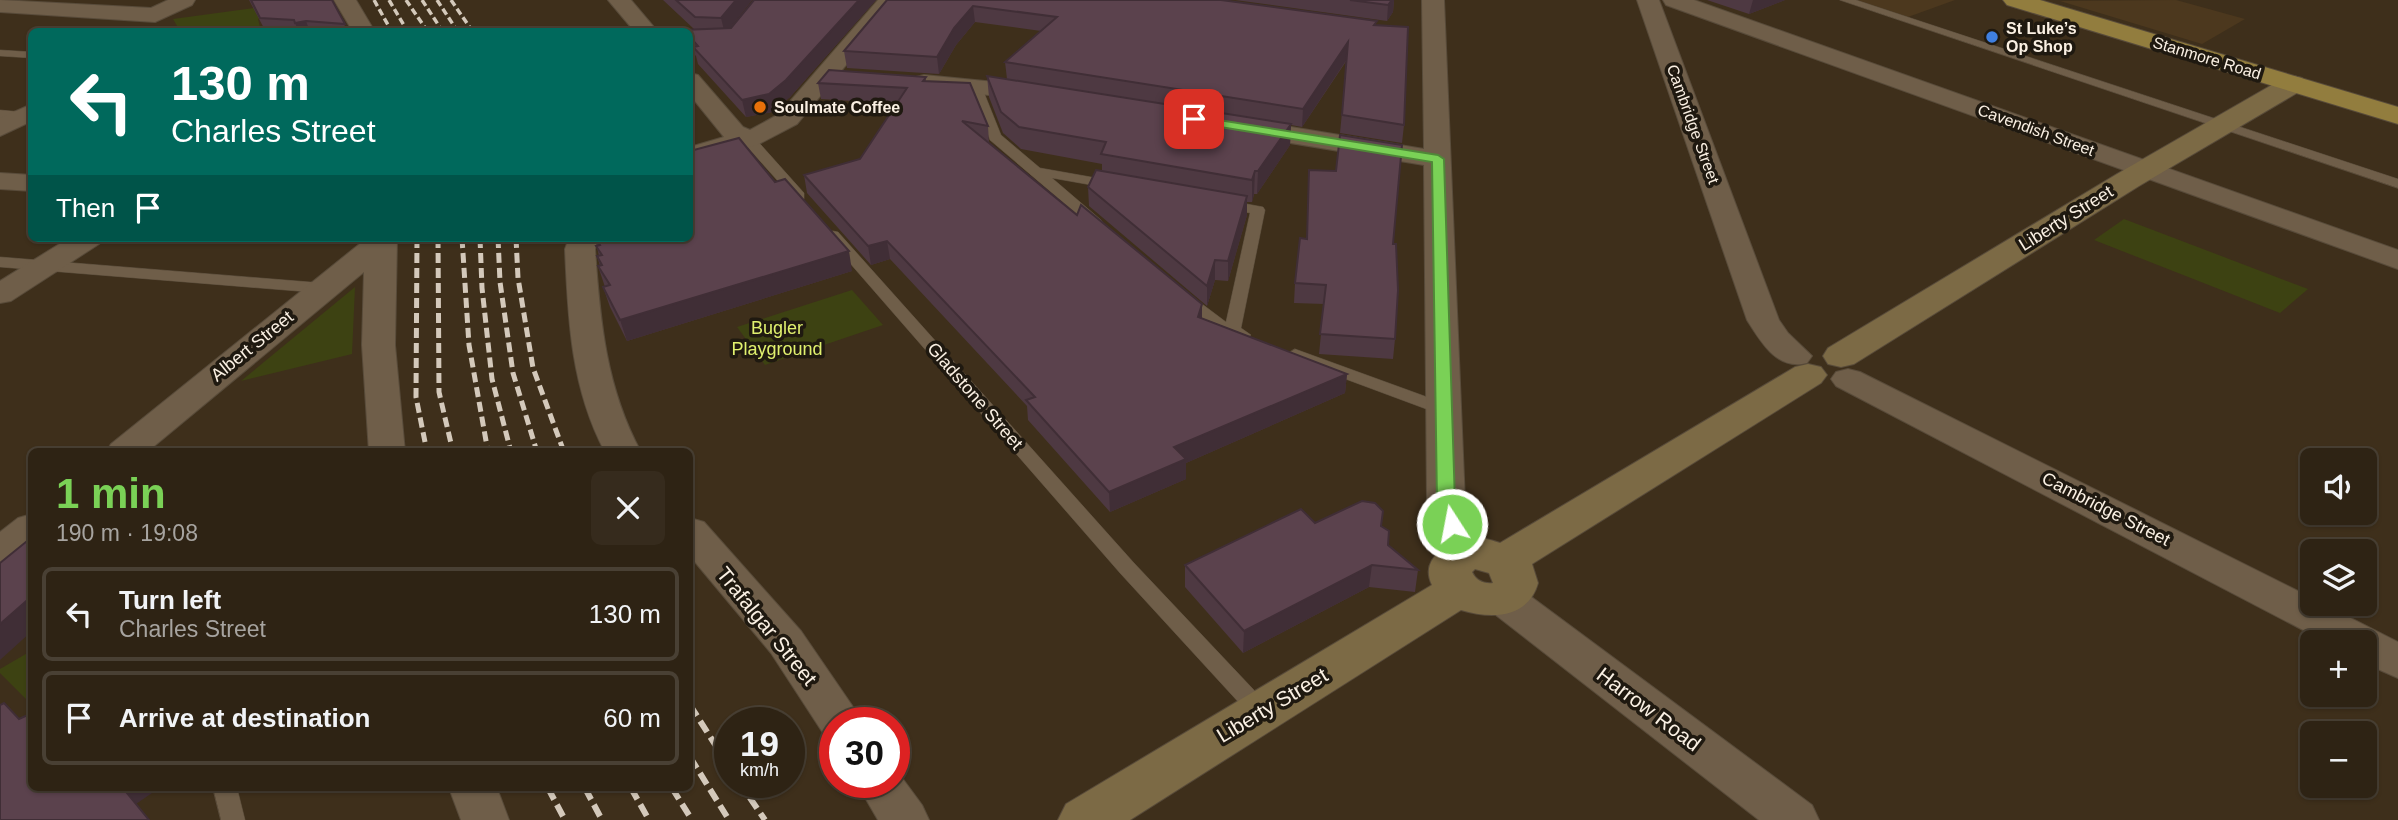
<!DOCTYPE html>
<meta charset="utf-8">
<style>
body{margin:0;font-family:Helvetica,sans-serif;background:#362b1d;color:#f1f3f6;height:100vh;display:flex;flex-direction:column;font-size:26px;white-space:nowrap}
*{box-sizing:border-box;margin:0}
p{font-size:23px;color:#a7a4a0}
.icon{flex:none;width:38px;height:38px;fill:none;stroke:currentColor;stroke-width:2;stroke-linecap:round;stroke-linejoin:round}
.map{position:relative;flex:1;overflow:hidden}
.details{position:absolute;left:28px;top:448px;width:665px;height:343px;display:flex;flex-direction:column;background:#2e2314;border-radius:10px;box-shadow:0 2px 5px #0004,0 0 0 2px #494034}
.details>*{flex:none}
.guide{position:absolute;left:28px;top:28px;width:665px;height:214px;border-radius:10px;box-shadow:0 2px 5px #0004,0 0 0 2px #494034;background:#00695c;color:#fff;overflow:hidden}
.controls{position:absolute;left:2300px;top:448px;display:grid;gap:14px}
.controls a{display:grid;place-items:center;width:77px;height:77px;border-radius:10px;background:#2e2314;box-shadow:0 2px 5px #0004,0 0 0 2px #494034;font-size:35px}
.speed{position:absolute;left:714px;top:707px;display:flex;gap:14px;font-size:35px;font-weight:700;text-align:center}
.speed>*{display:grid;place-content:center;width:91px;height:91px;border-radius:50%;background:#2e2314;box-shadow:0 2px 5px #0004,0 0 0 2px #494034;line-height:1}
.speed small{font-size:18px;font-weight:400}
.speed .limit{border:10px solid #d22;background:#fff;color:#111}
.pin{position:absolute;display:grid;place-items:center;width:60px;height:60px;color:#fff;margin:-30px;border-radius:14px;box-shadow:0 4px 10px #0006}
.me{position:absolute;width:77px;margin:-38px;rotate:349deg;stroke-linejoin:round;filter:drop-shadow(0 0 5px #0008)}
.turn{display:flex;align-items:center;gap:24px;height:147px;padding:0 28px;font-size:32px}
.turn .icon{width:91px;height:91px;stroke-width:2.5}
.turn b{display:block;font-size:49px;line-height:60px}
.then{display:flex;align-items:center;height:66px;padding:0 28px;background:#0003;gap:14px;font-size:26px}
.round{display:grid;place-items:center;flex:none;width:74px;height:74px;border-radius:10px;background:#362b1d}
.overview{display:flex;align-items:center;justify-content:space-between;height:119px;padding:0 28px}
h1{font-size:42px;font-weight:800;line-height:52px;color:#7ad156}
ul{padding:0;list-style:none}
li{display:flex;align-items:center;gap:21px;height:94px;margin:0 14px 10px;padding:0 14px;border:4px solid #494034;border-radius:10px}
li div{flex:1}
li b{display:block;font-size:26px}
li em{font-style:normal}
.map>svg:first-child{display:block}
.built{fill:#4c381e}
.green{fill:#3d4212}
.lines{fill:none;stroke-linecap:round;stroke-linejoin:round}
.service-casing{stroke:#584b3a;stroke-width:1}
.minor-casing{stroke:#584b3a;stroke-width:2}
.secondary-casing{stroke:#584b3a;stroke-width:2}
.trunk-casing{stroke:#584b3a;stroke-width:2}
.service{fill:#6f5e49;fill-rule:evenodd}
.minor{fill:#6f5e49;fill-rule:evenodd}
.secondary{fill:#7c6a45;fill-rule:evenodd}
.trunk{fill:#927d3e;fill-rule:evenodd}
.rail-far2{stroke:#d4c9bb;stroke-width:3.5;stroke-dasharray:7 3.5;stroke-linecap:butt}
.rail-far1{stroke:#d4c9bb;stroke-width:5;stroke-dasharray:10 5;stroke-linecap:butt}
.rail{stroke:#d4c9bb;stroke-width:6;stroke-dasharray:13 6;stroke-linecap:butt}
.wall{fill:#4e3942}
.shaded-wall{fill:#402e36}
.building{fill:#5b424d;stroke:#402e36;stroke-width:2}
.route{fill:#7ad156;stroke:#4f8838;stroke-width:2}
.shop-dot{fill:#3f7fe0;stroke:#1f1910;stroke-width:2.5}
.food-dot{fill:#e8710a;stroke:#1f1910;stroke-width:2.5}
.labels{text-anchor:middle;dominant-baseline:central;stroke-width:7;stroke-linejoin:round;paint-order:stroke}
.far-poi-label{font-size:16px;font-weight:bold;fill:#faf0e3;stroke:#1f1910;text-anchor:start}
.far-street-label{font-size:16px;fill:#faf0e3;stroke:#1f1910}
.street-label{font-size:18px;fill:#faf0e3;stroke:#1f1910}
.park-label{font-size:18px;fill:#e0f06e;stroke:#1f1910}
.near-street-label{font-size:21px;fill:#faf0e3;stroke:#1f1910}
</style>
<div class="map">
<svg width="2398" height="820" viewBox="0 0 2398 820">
<rect width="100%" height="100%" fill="#3e2f1b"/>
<g class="built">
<polygon points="1850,0 1955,0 1908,17"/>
<polygon points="2176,0 2245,19 2202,44 2060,1"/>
</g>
<g class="green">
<polygon points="313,0 278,17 258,19 261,31 180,31 173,19"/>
<polygon points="2124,219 2308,289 2280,313 2094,240"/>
<polygon points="355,287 352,354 241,381"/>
<polygon points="852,290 883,325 765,365 737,327"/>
<polygon points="31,651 31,704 0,673 0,669"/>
</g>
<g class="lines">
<defs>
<g id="service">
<polygon points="1840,0 1856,0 2398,179 2398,188"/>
<polygon points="0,50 32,52 32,58 0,56"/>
<polygon points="975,81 981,85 1001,135 1040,168 1119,182 1119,188 1114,189 1052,178 1101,220 1103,223 1101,226 1091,226 990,140 969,85"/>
<polygon points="0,110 32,113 32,121 0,118"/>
<polygon points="748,135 753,136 804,193 804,199 794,199 743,142 743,136"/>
<polygon points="1225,200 1263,207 1265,210 1241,328 1251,335 1243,340 1213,328 1176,298 1184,293 1190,295 1226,322 1250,213 1220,207 1220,201"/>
<polygon points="833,231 838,232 1134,563 1269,706 1272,712 1269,718 1261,721 1253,718 1120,573 828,238 826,235"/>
<polygon points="0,257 322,283 330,288 322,293 0,267"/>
<polygon points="1295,349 1449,405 1452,409 1449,413 1437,413 1289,358 1287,354"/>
<polygon points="213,788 237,788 245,820 221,820"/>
</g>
<g id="minor">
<polygon points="0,0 151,8 168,0 195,0 192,5 155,22 0,12"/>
<polygon points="334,0 356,0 375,32 353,32"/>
<polygon points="608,0 631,0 658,32 635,32"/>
<polygon points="878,0 900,0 797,124 757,145 690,163 690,147 724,137 690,95 690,73 698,75 743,127 750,130 779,114"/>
<polygon points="1422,0 1444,0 1465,502 1471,524 1487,554 1481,564 1467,568 1453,564 1433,524 1427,502 1424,165 1242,135 1233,132 1229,127 1233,122 1242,119 1424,149"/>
<path d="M1637 0H1659L1779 320 1788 333 1812 356 1807 363C1777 371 1761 342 1747 320Z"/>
<polygon points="1663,0 1694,0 2398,250 2398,269 1666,5"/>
<polygon points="924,75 1035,86 1044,88 1047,93 1044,98 1035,100 916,87 912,82 916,77"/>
<polygon points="32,104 32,121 0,136 0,118"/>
<polygon points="0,173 32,175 32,191 0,189"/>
<polygon points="69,238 104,238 99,244 11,301 0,303 0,281"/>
<polygon points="367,238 397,238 395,345 405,452 369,452 362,345 364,272 147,452 106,452 111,444"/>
<path d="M569 238H599L595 249C600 320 606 388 641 452H605C571 388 568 320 565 249Z"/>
<polygon points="1848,369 1860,372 2312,598 2312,604 2323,604 2398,642 2398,678 2364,663 2364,642 2326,642 1836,386 1831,379 1836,372"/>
<polygon points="32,514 32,548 14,563 0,567 0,532 18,518"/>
<polygon points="690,518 704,522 801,631 864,723 835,723 835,739 825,736 771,653 690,556"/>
<polygon points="1503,583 1518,587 1812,805 1819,820 1759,820 1488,609 1482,598 1488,587"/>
<polygon points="894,767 922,805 929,820 878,820 856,782 894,782"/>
<polygon points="449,788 497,788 509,820 461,820"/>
</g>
<g id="secondary">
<polygon points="2293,76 2302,78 2306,84 2302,90 2139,186 1854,364 1841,367 1828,364 1823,356 1828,348 2117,174 2284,78"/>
<path d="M1808 364 1821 367 1827 375 1821 383 1532 564 1538 583C1528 619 1491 619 1461 610L1130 820H1058L1066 804 1432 585C1418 556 1453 539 1478 538 1485 538 1494 541 1500 543L1795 367ZM1475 569 1489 573 1493 583C1484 584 1476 581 1472 572Z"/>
</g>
<polygon id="trunk" points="2003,0 2040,0 2398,107 2398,124 2007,5"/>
</defs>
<use href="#service" class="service-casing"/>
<use href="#minor" class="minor-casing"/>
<use href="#secondary" class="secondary-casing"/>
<use href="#trunk" class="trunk-casing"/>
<use href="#service" class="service"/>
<use href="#minor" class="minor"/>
<use href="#secondary" class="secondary"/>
<use href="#trunk" class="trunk"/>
<g class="rail-far2">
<polyline points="374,0 392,32"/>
<polyline points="389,0 408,32"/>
<polyline points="406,0 428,32"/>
<polyline points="422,0 443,32"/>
<polyline points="437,0 458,32"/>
<polyline points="451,0 473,32"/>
</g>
<g class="rail-far1">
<polyline points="417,238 416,397 427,452"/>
<polyline points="438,238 439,392 453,452"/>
<polyline points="462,238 469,345 488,452"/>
<polyline points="480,238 482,288 492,379 511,452"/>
<polyline points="498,238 500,282 513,373 537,452"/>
<polyline points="516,238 518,278 533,368 564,452"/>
</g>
<g class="rail">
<polyline points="690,705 730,768"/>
<polyline points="690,757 729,820"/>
<polyline points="739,782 765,820"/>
<polyline points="548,788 565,820"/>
<polyline points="585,788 602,820"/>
<polyline points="631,788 649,820"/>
<polyline points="672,788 692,820"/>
</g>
</g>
<g class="wall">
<polygon points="249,0 332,0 348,32 266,32"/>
<polygon points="663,0 752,0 730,28 731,28 754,0 876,0 790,97 772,112 746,117 698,64 696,56 690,50 690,32 682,32 682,30 694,29"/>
<polygon points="887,0 1376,25 1404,125 1402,143 1340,133 1347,60 1302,127 1291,125 1290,145 1257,194 1254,194 1252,202 1247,202 1247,215 1228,281 1215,280 1207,306 1089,206 1088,187 1102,171 1102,164 1021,149 1003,133 989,97 987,76 1007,79 1005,62 1041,31 975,22 956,45 939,74 847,68 844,51"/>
<polygon points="1235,0 1394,0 1393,12 1387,21"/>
<polygon points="1707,0 1785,0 1749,14"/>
<polygon points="926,77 926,81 988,126 989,143 988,143 1202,318 1347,374 1345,393 1186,463 1186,479 1110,512 1028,420 1027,406 890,259 871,265 807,193 804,175 860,159 897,104 821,99 818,83"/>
<polygon points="775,182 852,271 627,341 610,307 603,287 605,287 598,266 600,266 597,256 599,256 595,238 690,238"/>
<polygon points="1393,244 1395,339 1393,359 1319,354 1324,304 1294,303 1295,283"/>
<polygon points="1315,523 1381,526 1388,545 1418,570 1415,592 1369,587 1243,653 1185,587 1185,565"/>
</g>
<g class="shaded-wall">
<polygon points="736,0 752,0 725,34 721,18"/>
<polygon points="859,0 876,0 790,97 772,112 746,117 742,100"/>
<polygon points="1392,0 1394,0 1393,12 1387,21 1388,5"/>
<polygon points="1753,0 1785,0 1749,14"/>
<polygon points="973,6 975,22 956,45 939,74 937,57 954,28"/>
<polygon points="306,21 310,32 299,32 295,23"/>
<polygon points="1348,42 1347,59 1302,127 1303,109"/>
<polygon points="1291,124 1290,145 1257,194 1258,171"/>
<polygon points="1255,171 1254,194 1252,202 1252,180"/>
<polygon points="1247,196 1247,215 1228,281 1228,261"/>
<polygon points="887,241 890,259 871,265 868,246"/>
<polygon points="849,251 852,271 627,341 620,320"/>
<polygon points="1215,260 1215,280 1207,306 1207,286"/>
<polygon points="1202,304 1202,323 1198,317"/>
<polygon points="1347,374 1345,393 1186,463 1186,479 1110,512 1109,492 1174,447"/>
<polygon points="1372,565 1369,587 1243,653 1244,631"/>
<polygon points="32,596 32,631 0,660 0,624"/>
<polygon points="122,788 147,788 152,793 136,804"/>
</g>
<g class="building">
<polygon points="251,0 332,0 345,24 306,21 295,23 294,20 260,18"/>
<polygon points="676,0 736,0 721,18 695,17"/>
<polygon points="754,0 859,0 786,80 769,94 742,100 693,47 698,46 690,37 690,32 684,32 682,30 731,28"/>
<polygon points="887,0 1221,0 1377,21 1374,25 1408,27 1404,125 1342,115 1348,42 1303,109 1005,62 1057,17 973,6 954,28 937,57 844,51"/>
<polygon points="1350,0 1392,0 1388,5"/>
<polygon points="829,70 926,77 923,81 970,83 988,126 962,121 1077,215 1081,205 1202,304 1198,317 1347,374 1174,447 1186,459 1109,492 1026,400 1035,397 887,241 868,246 804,175 860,159 907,88 818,83"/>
<polygon points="987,76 1291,124 1258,171 1255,171 1252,180 1101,154 1106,142 1019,127 1001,112"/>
<polygon points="1340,135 1402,145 1393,244 1396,244 1398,290 1395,339 1320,334 1326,285 1295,283 1300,238 1307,239 1309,170 1336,171"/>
<polygon points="739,138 775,182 785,179 849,251 620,320 603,287 610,285 598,266 602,265 597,256 602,255 596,246 600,245 596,238 690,238 690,151"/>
<polygon points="1096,170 1247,196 1228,261 1215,260 1207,286 1088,187"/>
<polygon points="1362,501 1375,503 1383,511 1381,526 1389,531 1388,545 1418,570 1372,565 1244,631 1185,565 1301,509 1315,523"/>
<polygon points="32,537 32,596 0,624 0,563"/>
<polygon points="4,703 19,719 32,713 32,788 123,788 149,820 0,820 0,705"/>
</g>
<polygon class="route" points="1194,116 1438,155 1444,159 1455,502 1461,524 1458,529 1446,529 1437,502 1432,162 1190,122 1188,119"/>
<circle class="shop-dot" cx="1992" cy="37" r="7"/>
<circle class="food-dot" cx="760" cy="107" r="7"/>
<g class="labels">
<g class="far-poi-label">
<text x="2006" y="28">St Luke’s<tspan x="2006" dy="18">Op Shop</tspan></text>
<text x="774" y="107">Soulmate Coffee</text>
</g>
<g class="far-street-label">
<text transform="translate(2207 58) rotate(17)">Stanmore Road</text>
<text transform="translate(1693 124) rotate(70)">Cambridge Street</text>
<text transform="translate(2036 130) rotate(20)">Cavendish Street</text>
</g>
<g class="street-label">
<text transform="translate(2066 218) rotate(-32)">Liberty Street</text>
<text transform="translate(252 346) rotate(-39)">Albert Street</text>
<text transform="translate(975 396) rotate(49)">Gladstone Street</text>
<text transform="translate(2106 509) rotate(27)">Cambridge Street</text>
</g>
<g class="park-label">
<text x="777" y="328">Bugler<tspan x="777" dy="21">Playground</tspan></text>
</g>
<g class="near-street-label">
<text transform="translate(767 626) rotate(51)">Trafalgar Street</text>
<text transform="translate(1272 705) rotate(-31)">Liberty Street</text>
<text transform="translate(1649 709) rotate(37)">Harrow Road</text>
</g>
</g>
</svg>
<div class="controls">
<a><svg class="icon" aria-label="sound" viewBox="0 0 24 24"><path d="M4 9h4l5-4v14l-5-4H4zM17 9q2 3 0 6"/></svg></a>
<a><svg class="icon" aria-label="layers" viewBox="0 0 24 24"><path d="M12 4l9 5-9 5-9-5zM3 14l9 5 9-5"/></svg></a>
<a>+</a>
<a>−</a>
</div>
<div class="speed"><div>19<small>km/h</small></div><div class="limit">30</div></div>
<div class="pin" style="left:1194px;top:119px;background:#d93025"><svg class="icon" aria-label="arrive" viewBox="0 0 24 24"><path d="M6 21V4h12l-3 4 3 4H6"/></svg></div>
<svg class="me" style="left:1452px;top:524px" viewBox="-20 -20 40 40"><circle r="17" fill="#7ad156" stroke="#fff" stroke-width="3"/><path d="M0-11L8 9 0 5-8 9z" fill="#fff"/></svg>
<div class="guide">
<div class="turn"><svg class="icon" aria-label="left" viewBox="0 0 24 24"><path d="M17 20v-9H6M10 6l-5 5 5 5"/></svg><div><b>130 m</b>Charles Street</div></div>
<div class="then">Then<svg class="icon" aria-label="arrive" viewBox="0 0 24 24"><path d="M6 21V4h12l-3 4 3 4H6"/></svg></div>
</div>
<section class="details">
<div class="overview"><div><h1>1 min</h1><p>190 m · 19:08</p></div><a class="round"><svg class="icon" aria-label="close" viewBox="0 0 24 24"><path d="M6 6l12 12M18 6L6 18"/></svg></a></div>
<ul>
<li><svg class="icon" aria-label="left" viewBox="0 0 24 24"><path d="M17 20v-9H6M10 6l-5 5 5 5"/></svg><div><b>Turn left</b><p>Charles Street</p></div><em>130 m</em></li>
<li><svg class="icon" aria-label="arrive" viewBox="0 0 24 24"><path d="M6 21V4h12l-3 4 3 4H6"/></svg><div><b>Arrive at destination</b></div><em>60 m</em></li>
</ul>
</section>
</div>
